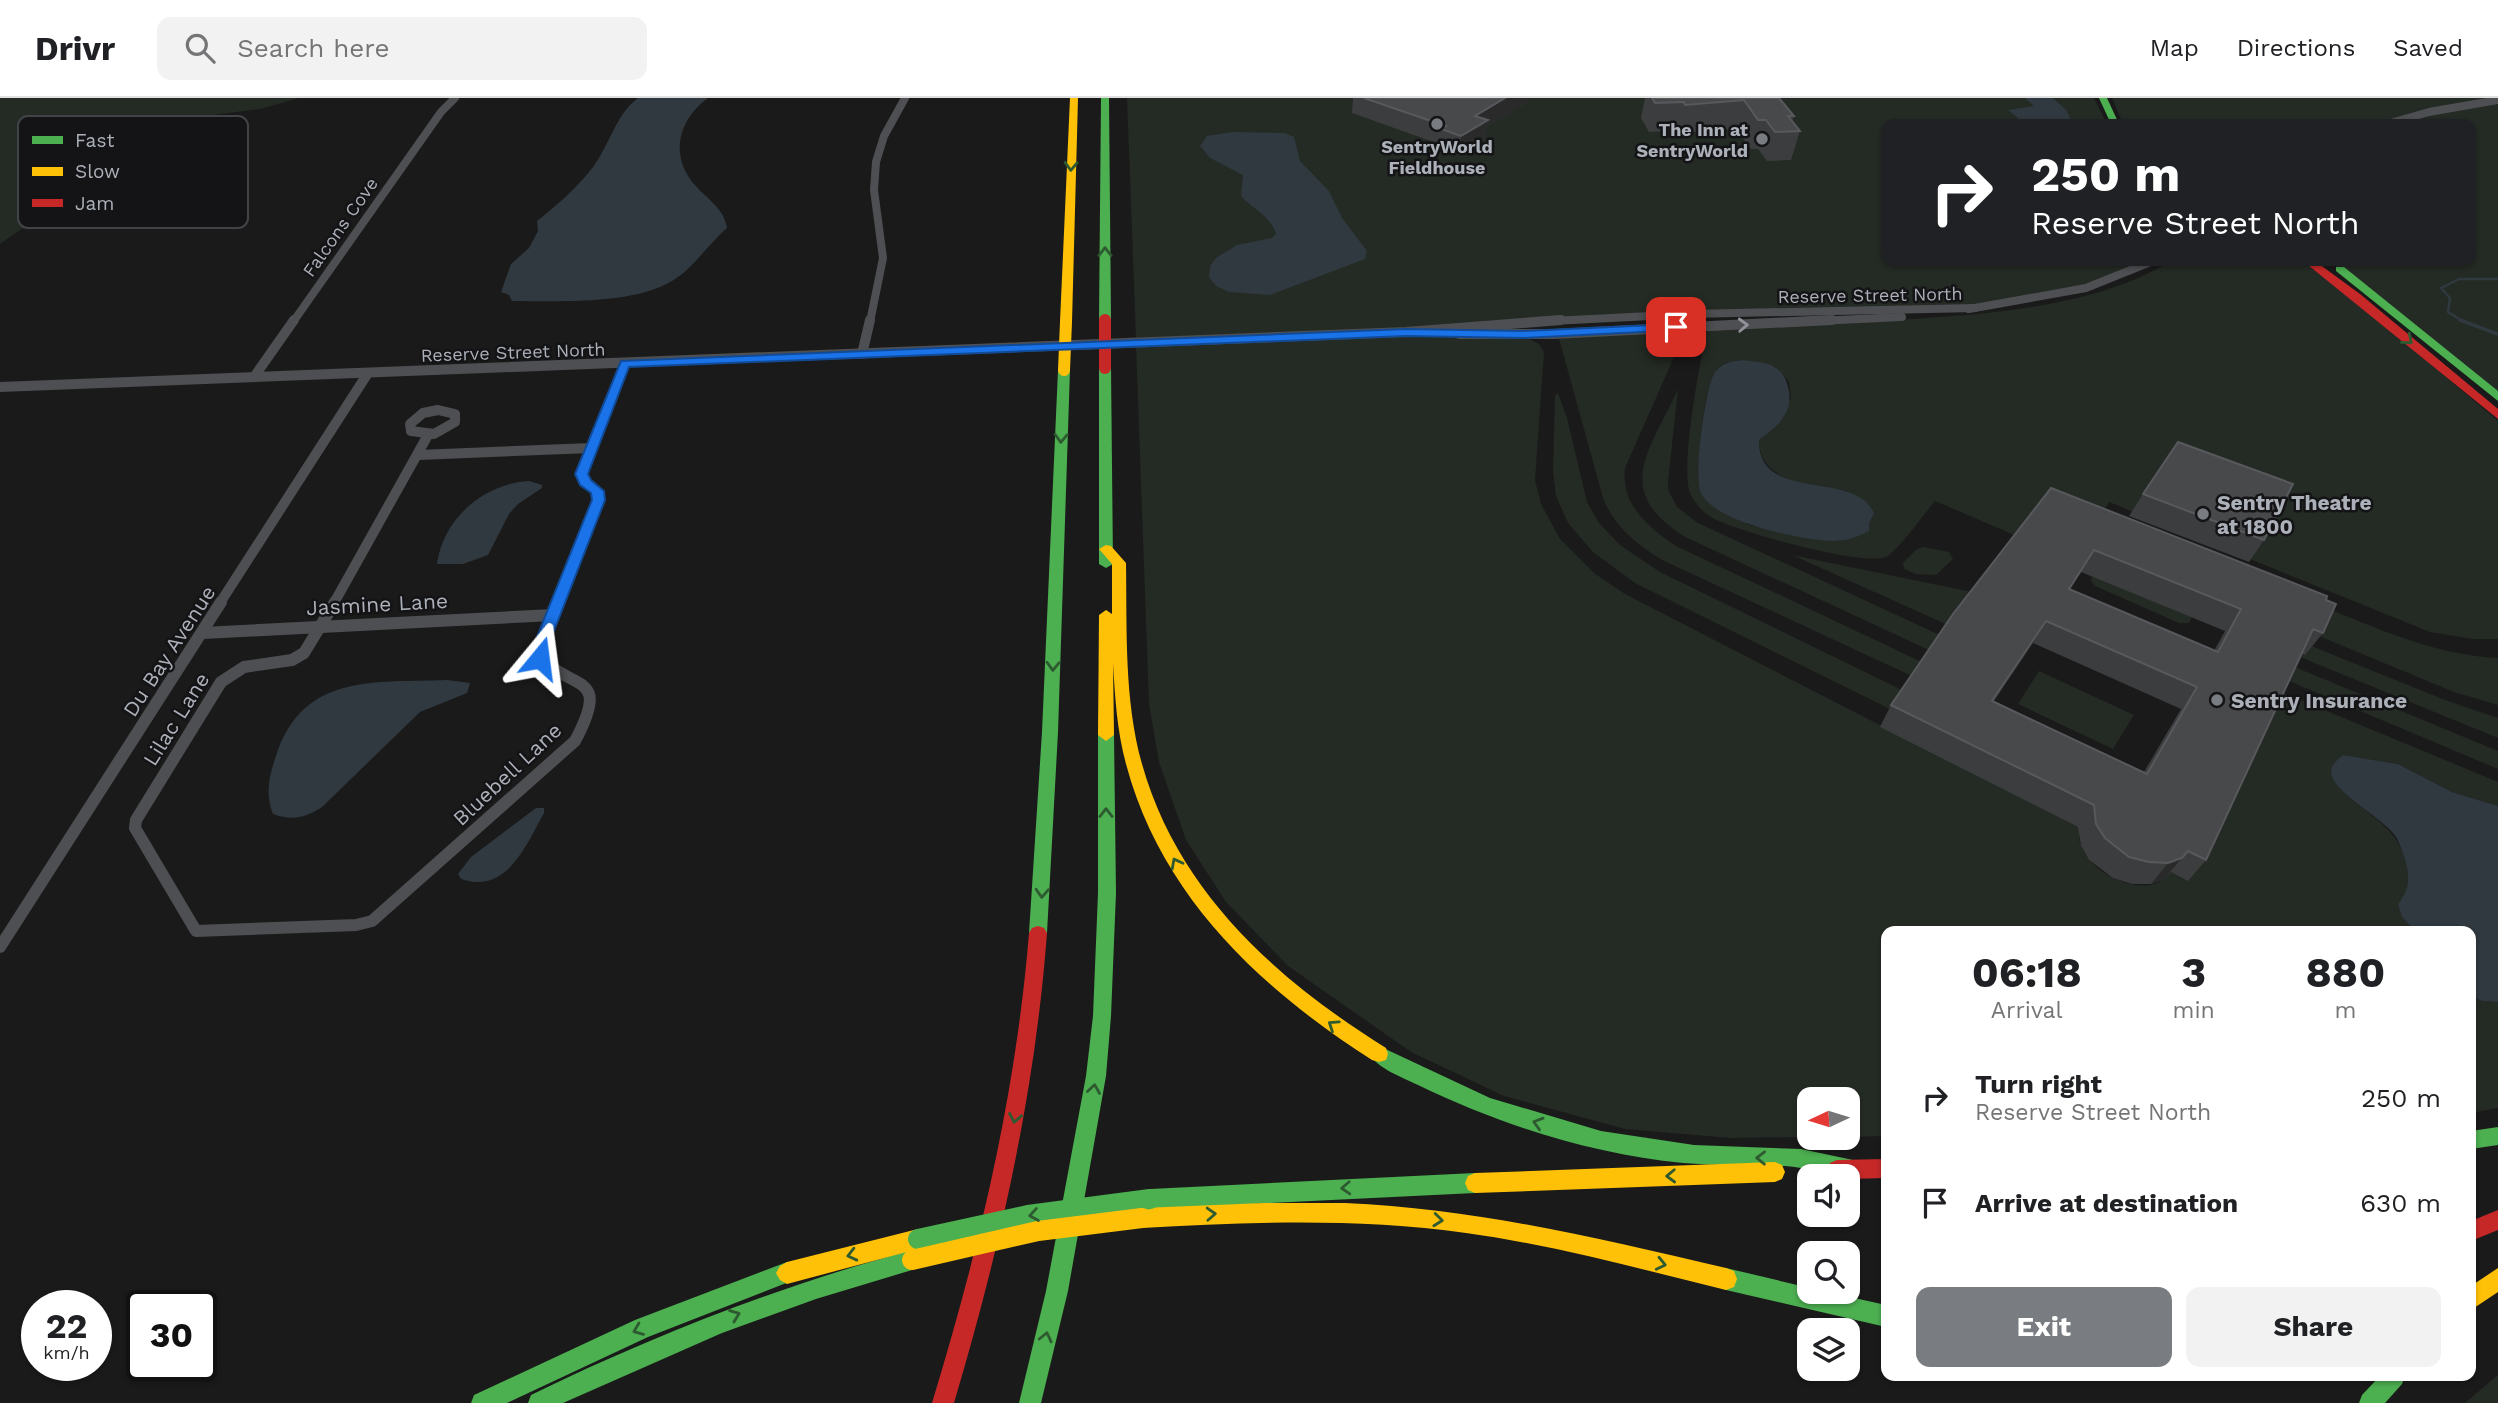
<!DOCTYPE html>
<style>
body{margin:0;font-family:"Work Sans",sans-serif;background:#f2f2f2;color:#202124;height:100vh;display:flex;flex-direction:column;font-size:26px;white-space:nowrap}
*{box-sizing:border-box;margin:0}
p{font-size:23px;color:#757577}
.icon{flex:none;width:38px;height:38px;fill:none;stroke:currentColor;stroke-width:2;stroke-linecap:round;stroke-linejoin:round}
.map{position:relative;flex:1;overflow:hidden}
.sheet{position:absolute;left:1881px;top:828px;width:595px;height:455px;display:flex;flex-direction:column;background:#fff;border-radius:14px;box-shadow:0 2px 5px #0004}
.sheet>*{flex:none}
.hud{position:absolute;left:1881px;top:21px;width:595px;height:147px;border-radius:14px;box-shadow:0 2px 5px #0004;background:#202124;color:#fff;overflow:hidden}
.needle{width:46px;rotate:266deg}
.tools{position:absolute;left:1797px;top:989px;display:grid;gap:14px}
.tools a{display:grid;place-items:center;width:63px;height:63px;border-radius:14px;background:#fff;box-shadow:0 2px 5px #0004;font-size:35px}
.speed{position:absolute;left:21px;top:1192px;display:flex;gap:14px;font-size:35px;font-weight:700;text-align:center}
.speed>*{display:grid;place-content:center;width:91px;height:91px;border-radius:50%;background:#fff;box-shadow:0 2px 5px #0004;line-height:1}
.speed small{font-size:18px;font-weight:400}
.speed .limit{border:4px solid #111;border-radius:10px;background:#fff;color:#111}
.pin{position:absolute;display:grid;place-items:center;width:60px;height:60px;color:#fff;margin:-30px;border-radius:14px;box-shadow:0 4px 10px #0006}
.me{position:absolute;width:77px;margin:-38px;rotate:16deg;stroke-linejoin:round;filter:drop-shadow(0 0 5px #0008)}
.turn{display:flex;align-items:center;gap:24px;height:147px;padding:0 35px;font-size:32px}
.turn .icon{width:91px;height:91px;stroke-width:2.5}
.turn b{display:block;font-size:49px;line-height:60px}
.eta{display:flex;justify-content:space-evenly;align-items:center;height:119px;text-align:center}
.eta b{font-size:42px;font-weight:700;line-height:49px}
.primary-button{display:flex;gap:14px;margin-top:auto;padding:14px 35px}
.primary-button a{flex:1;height:80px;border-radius:14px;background:#797c81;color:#fff;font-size:28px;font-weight:700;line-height:80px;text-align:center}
.primary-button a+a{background:#f2f2f2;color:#202124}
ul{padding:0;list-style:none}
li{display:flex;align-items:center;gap:21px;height:105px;padding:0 35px}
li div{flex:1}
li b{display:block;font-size:26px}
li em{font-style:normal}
header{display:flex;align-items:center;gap:42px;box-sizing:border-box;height:98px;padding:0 35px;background:#fff;border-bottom:2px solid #e0e0e0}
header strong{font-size:33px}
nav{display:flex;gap:38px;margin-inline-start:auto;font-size:24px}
.search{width:490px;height:63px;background:#f2f2f2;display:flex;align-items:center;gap:18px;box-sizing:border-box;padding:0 24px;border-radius:14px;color:#757577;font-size:26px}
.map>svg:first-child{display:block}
.green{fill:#242a24;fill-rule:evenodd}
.water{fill:#30393f}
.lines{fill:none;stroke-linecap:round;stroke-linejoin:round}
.stream-far1{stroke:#30393f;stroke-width:2.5}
.stream{stroke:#30393f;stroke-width:3.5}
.street-far2{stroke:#4e4f52;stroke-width:8}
.street-far1{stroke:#4e4f52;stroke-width:10}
.street{stroke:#4e4f52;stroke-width:12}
.fast{fill:#4caf50;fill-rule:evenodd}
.slow{fill:#ffc107;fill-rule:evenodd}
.jam{fill:#c62828;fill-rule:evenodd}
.fast-bridge{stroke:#4caf50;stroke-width:20}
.slow-bridge-far1{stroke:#ffc107;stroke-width:12}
.slow-bridge{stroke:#ffc107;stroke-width:20}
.jam-bridge{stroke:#c62828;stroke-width:12}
.wall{fill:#3c3d3e;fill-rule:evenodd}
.shaded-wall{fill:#2a2a2a}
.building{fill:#48494b;stroke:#58595d;stroke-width:2;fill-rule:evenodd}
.oneway{stroke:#2d5a30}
.oneway2{stroke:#90939a}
.route{fill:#1a73e8;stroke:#114b97;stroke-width:2}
.poi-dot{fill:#797c81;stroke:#141416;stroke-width:2.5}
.labels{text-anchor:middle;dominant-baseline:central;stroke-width:5;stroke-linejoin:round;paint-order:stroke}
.far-poi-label{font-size:18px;font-weight:bold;fill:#acb0b9;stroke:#141416;text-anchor:end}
.far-street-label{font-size:18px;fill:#acb0b9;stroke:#141416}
.poi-label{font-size:21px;font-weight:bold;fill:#acb0b9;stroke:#141416;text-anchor:start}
.street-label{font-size:21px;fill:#acb0b9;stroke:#141416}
.key{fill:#141416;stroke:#424347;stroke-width:2}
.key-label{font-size:19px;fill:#acb0b9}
</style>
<header>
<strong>Drivr</strong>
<div class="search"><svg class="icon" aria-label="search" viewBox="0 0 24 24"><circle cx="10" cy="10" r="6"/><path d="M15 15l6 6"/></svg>Search here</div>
<nav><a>Map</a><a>Directions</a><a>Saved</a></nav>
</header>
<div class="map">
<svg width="2498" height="1305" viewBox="0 0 2498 1305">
<rect width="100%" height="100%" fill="#1a1a1a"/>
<g class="green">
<polygon points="0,0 299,0 260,11 173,22 134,41 83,100 43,116 0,146"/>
<polygon points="1127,0 2094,0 2107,26 1886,26 1886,163 2153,163 2130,175 2014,206 1837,212 1406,234 1136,240"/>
<polygon points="2112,0 2498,0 2498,299 2375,196 2328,163 2471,163 2471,26 2123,26"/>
<path d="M2172 163H2302L2355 202 2498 323V541H2473L2430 534 2109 404 2092 432 2019 439 1935 403C1925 415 1897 454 1886 459 1864 469 1734 433 1711 419 1702 414 1694 404 1690 395 1680 368 1700 264 1707 232 1780 228 1853 226 1925 220 2010 214 2098 206 2172 163ZM1743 262 1776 269 1789 284 1791 300 1779 325 1759 342C1758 384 1815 390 1847 393L1855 440 1833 443 1749 427 1701 395C1696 371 1702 297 1715 275 1721 264 1731 263 1743 262Z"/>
<path d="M1654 234 1673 241 1679 248 1625 370C1621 407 1648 429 1676 448L1924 565 1914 579 1662 462C1637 446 1614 429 1603 400L1558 237Z"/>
<path d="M1387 238 1526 239 1539 246 1544 254 1535 382 1541 406 1560 441 1594 475 1625 496 2080 730C2069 771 2154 809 2169 773L2188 782 2279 593 2498 684V708L2452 694 2398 666 2343 657 2331 675C2349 715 2404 720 2408 777 2409 791 2402 802 2402 819L2415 833H1886V1038L1848 1039V1001H1810L1809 1039 1730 1040 1625 1031 1504 998 1411 954 1288 868 1226 804 1186 742 1159 664 1149 606 1136 248Z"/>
<path d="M1678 291 1668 384V392L1677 409 1698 425 1942 538 1931 553 1685 439C1611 392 1650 353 1678 291Z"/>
<polygon points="1558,295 1567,320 1587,404 1599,425 1620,447 1660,474 1904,593 1892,612 1635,485 1593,454 1568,425 1556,398 1553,374 1555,297"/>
<polygon points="1924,449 1949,454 1953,461 1936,477 1916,476 1904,471 1903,465 1917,451"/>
<polygon points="1792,457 1977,495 1950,528"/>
<polygon points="2092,478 2192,519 2189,525 2179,525 2095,488 2091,483"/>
<path d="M2316 506C2375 529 2433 557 2498 560V607L2454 594 2314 536Z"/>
<polygon points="2309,547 2445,602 2498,620 2498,640 2295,557"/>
<polygon points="2290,567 2498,653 2498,671 2284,581"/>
<polygon points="2039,573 2134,617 2113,651 2018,606"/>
<polygon points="2471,898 2482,903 2498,904 2498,1010 2471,1015"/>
<polygon points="2498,1277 2498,1305 2465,1305"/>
</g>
<g class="water">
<path d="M638 0H708C679 21 669 57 694 86 707 101 724 110 727 130 708 146 694 170 672 183 632 207 558 203 512 203L509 197 501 194 511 166 529 150 538 133 537 123C557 107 577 90 593 69 609 48 616 16 638 0Z"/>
<polygon points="2025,0 2053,0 2066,12 2073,26 2009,26 2014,25 2018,20 2008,12 2034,8"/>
<path d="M1232 34 1285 35 1294 39 1300 63 1329 93 1342 120 1367 153 1365 161 1270 197 1229 194 1216 188 1209 179 1210 168 1216 160 1237 147 1272 140 1276 136C1271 118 1252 111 1241 98L1243 77 1210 60 1200 48 1207 38Z"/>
<path d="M1743 262C1769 265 1784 266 1789 293 1791 305 1788 313 1780 324 1774 331 1766 336 1759 342 1758 406 1855 371 1874 415L1869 425V433C1858 439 1847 443 1833 443 1803 442 1715 425 1701 395 1693 379 1705 289 1715 274 1723 264 1732 263 1743 262Z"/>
<path d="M529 383 542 387V390L518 406 509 416 488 457 463 466H437C443 420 485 385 529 383Z"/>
<path d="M447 582 470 585 467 595 420 614 322 709C305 720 292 723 273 716 265 696 269 678 276 658 303 574 376 585 447 582Z"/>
<path d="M2343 657 2398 666 2452 694 2498 708V904L2482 903 2471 898V833H2415L2402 819 2398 806C2407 795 2410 784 2407 770 2405 760 2401 748 2396 739 2384 720 2332 695 2331 674 2331 667 2338 661 2343 657Z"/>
<path d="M536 710H544V715C526 747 507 797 461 781L458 776 471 759Z"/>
</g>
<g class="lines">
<polyline class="stream-far1" points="2464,224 2448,214 2450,200 2441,190 2459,181 2498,181"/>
<polyline class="stream" points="2460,222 2498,236"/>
<g class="street-far2">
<polyline points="2387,26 2429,14 2498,2"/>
<polyline points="1969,211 2086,190 2153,163"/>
<polyline points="293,224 441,14 455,0"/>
<polyline points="870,224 883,160 874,92 876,64 884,38 905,0"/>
<polyline points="1532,224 1690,216 1975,210"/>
<polyline points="1796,224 1902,219"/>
</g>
<g class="street-far1">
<polyline points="1459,236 1553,236 1832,222"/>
<polyline points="862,256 870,222"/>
<polyline points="254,279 294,222"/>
<polyline points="0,289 1406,234 1561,222"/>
<polygon points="438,312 455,316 455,324 434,336 411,333 410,326 423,315"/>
<polyline points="418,357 591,350"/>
<polyline points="220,505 368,275"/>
<polyline points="334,505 428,337"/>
<polyline points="558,505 598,402 597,393 585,385 581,376 625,265"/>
</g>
<g class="street">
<path d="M335 504 304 555 292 562 244 569 221 584 136 722 135 730 196 833 356 827 372 823 575 643C614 570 567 596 539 555L559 504"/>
<polyline points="203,535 553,517"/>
<polyline points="0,849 221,504"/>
</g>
<g class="fast">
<polygon points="1101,0 1109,0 1111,222 1105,225 1099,222"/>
<polygon points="2099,0 2107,0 2119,26 2111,26"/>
<polygon points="2336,169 2344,169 2498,293 2498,303 2336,173"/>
<polygon points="1105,266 1111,270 1113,466 1106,470 1099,466 1099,270"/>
<polygon points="1064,268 1070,272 1058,634 1047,835 1044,840 1038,842 1032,840 1029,835 1042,634 1058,272"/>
<polygon points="1106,631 1114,637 1116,795 1111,918 1106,978 1068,1193 1041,1305 1019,1305 1046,1193 1086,978 1093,918 1098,795 1098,637"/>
<path d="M1379 948 1490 1000 1601 1033 1694 1047 1801 1051 1853 1062 1860 1065 1863 1072 1860 1079 1853 1082 1848 1078C1827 1078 1806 1069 1785 1068 1751 1066 1717 1068 1683 1065 1591 1056 1501 1027 1418 987 1404 980 1376 970 1370 956L1372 950Z"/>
<polygon points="2498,1029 2498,1047 2471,1051 2471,1033"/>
<polygon points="1475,1075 1482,1078 1485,1085 1482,1092 1475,1095 1150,1111 1143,1108 1140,1101 1143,1094 1150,1091"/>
<path d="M912 1152 919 1155 923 1162 919 1169 912 1172 816 1201 722 1235 563 1305H528L531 1297C654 1237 780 1188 912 1152Z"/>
<polygon points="787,1164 794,1168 798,1175 794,1182 648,1239 507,1305 471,1305 474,1297 635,1222"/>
<polygon points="1726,1170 1810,1190 1810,1194 1827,1194 1886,1207 1886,1229 1726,1192 1718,1189 1715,1181 1718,1173"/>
<polygon points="2380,1278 2405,1278 2402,1286 2385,1305 2359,1305 2362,1297"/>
</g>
<g class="slow">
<polygon points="1070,0 1078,0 1072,224 1066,227 1060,224"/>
<path d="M1106 447 1111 448 1126 465C1127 531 1124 602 1142 666 1178 794 1277 882 1386 950L1388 956 1386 962 1379 964 1372 962C1261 891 1161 798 1126 666 1117 633 1115 599 1113 565L1114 637 1106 643 1098 637 1099 517 1106 512 1112 516V466L1099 451Z"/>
<polygon points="1775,1064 1782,1067 1785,1074 1782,1081 1775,1084 1475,1095 1468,1092 1465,1085 1468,1078 1475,1075"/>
<path d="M1345 1105C1478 1111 1597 1140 1726 1170L1734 1173 1737 1181 1734 1189 1726 1192C1640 1171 1554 1147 1466 1135 1358 1120 1250 1124 1142 1130L1135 1127 1132 1120 1135 1113 1142 1110 1264 1105Z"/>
<polygon points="918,1131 925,1134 928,1141 925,1148 918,1151 787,1186 780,1182 776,1175 780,1168 787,1164"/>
<polygon points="2498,1170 2498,1194 2471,1212 2471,1188"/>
</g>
<g class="jam">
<polygon points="2303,163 2315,163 2360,196 2498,311 2498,321"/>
<path d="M1038 828 1044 830 1047 835C1035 996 1000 1150 954 1305H932C979 1151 1016 996 1029 835L1032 830Z"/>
<polygon points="1837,1062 1886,1061 1886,1080 1848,1081 1848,1078 1830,1078 1827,1072 1830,1065"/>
<polygon points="2498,1112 2498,1132 2471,1143 2471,1123"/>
</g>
<polyline class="fast-bridge" points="918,1141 1028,1117 1150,1101"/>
<polyline class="slow-bridge-far1" points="1064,272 1066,224"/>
<polyline class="slow-bridge" points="912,1162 1038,1133 1142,1120"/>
<polyline class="jam-bridge" points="1105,222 1105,270"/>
</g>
<g class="wall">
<polygon points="1353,0 1528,0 1528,4 1487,28 1485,41 1459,57 1439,50 1439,46 1352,15"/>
<polygon points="1645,0 1779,0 1794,18 1792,24 1800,33 1791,62 1767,63 1758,51 1751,51 1736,31 1679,35 1677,33 1649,34 1641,20"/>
<path d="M2051 390 2326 502 2323 535 2305 557 2302 556 2206 762 2188 783 2171 774 2164 781 2151 786H2132L2113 780 2089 762 2081 748 2078 729 1880 629 1891 607ZM2081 474 2225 533 2214 553 2070 491ZM2033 545 2181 611 2144 674 1994 603Z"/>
<polygon points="2143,396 2264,442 2249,464 2129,418"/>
</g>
<g class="shaded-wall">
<polygon points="1505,0 1528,0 1528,4 1487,28 1485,41 1459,57 1461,38 1475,18"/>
<polygon points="2046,523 2033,545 1979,624 1992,603"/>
<polygon points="2182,760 2164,781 2151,786 2168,765"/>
</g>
<g class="building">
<polygon points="1364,0 1505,0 1475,18 1488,22 1461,38 1441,31 1446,28"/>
<polygon points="1652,0 1779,0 1794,18 1788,18 1800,33 1775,34 1766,22 1758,22 1744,2 1685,7 1684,4 1655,5"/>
<polygon points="2178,344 2293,386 2264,442 2143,396"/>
<path d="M2051 390 2327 498 2326 502 2336 506 2323 535 2313 531 2206 762 2188 753 2182 760 2168 765 2149 764 2129 759 2105 740 2096 726 2094 707 1891 607 1953 516ZM2094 452 2241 511 2218 554 2069 491ZM2046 523 2197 589 2147 676 1992 603Z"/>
</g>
<defs><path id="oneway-chevron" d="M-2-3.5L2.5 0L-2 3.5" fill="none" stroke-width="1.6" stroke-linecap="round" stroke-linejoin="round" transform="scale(1.75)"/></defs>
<g class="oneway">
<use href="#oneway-chevron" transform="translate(1071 68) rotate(92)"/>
<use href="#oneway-chevron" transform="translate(1105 154) rotate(-90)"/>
<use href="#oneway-chevron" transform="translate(2408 242) rotate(40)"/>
<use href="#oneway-chevron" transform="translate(1061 340) rotate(92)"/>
<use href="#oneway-chevron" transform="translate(1053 568) rotate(92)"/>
<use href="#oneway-chevron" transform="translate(1106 715) rotate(-90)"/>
<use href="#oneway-chevron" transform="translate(1176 765) rotate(-118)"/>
<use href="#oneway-chevron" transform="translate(1042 795) rotate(93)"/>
<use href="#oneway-chevron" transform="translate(1333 927) rotate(-146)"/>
<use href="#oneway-chevron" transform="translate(1094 991) rotate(-81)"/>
<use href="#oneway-chevron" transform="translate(1015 1020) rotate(100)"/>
<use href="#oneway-chevron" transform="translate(1538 1025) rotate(-163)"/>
<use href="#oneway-chevron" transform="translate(1761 1060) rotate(-179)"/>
<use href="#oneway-chevron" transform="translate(1671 1078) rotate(178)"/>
<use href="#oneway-chevron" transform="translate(1346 1090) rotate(177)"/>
<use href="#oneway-chevron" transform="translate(1211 1116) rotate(-3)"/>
<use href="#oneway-chevron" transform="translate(1034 1117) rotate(171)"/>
<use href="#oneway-chevron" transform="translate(1438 1122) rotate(6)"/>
<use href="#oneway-chevron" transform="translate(852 1157) rotate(166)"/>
<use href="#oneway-chevron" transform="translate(1661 1166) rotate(13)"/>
<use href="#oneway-chevron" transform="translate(735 1217) rotate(-21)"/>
<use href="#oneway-chevron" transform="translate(638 1232) rotate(158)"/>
<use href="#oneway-chevron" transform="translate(1046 1239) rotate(-77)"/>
</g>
<use class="oneway2" href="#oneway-chevron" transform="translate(1743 227) rotate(-2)"/>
<polygon class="route" points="1676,226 1681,227 1681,232 1524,240 1406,238 629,269 588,376 591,382 604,393 605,402 547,551 547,560 540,565 532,560 532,551 592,402 591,395 580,387 575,376 621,263 1406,231 1524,233"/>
<g class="poi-dot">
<circle cx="1437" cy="26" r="7"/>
<circle cx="1762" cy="41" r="7"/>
<circle cx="2203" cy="416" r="7"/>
<circle cx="2217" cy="602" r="7"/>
</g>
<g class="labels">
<g class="far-poi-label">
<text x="1748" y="31">The Inn at<tspan x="1748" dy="21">SentryWorld</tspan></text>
<text x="1437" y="48" text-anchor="middle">SentryWorld<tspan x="1437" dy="21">Fieldhouse</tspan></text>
</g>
<g class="far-street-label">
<text transform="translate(340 129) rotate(-55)">Falcons Cove</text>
<text transform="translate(1870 197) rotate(-1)">Reserve Street North</text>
<text transform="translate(513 254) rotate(-2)">Reserve Street North</text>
</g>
<g class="poi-label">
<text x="2217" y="404">Sentry Theatre<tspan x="2217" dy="24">at 1800</tspan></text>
<text x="2231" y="602">Sentry Insurance</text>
</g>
<g class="street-label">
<text transform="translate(377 506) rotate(-3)">Jasmine Lane</text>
<text transform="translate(169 553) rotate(-57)">Du Bay Avenue</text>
<text transform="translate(176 621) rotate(-58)">Lilac Lane</text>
<text transform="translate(507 676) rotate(-43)">Bluebell Lane</text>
</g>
</g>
<rect x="18" y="18" width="230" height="112" rx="10" class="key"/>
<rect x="32" y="38" width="31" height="8" fill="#4caf50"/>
<rect x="32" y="69" width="31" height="9" fill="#ffc107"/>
<rect x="32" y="101" width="31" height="8" fill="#c62828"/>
<g class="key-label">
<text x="75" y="49">Fast</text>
<text x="75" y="80">Slow</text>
<text x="75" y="112">Jam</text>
</g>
</svg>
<div class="tools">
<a><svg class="needle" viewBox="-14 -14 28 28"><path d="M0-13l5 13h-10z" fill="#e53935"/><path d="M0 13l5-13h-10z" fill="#757577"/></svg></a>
<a><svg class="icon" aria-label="sound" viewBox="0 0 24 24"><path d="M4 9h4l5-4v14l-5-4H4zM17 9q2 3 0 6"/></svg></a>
<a><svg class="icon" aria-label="search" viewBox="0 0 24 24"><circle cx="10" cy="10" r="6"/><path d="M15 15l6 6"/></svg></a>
<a><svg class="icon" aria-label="layers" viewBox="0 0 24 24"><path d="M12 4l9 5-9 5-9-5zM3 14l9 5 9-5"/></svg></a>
</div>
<div class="speed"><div>22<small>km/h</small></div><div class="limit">30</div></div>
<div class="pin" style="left:1676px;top:229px;background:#d93025"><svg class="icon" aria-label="arrive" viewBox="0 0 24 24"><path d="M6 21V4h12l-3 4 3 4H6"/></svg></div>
<svg class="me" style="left:540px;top:560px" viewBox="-20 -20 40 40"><path d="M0-17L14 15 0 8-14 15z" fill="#1a73e8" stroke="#fff" stroke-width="4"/></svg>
<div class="hud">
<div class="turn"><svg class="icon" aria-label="right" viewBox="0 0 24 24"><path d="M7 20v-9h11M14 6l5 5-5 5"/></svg><div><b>250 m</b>Reserve Street North</div></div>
</div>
<section class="sheet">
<div class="eta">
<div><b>06:18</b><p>Arrival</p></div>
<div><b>3</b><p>min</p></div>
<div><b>880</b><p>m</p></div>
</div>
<ul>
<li><svg class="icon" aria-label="right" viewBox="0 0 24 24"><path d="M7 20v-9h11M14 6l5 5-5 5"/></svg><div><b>Turn right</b><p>Reserve Street North</p></div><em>250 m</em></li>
<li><svg class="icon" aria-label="arrive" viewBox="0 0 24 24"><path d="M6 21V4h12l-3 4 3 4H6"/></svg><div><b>Arrive at destination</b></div><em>630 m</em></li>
</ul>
<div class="primary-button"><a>Exit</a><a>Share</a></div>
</section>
</div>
